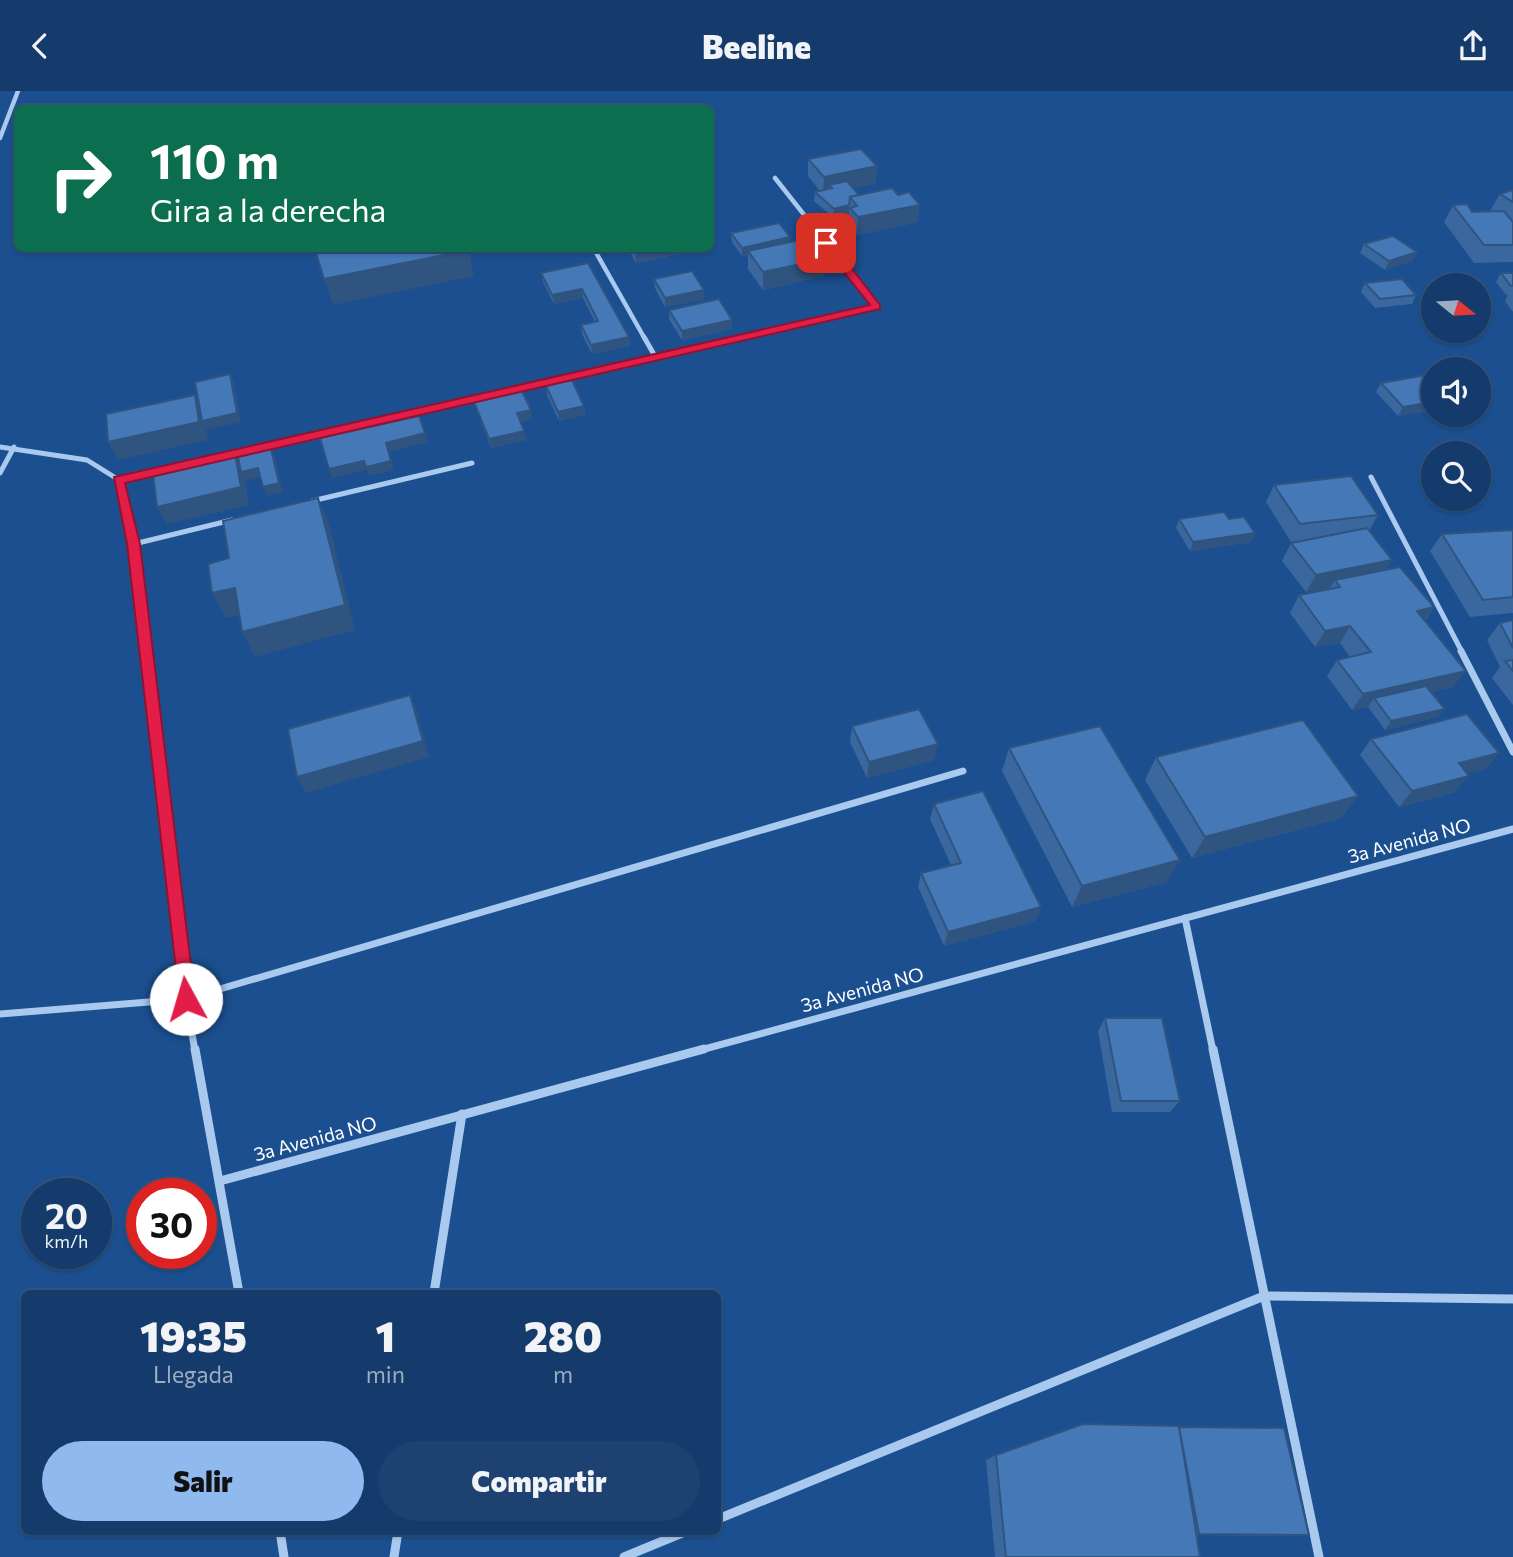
<!DOCTYPE html>
<html lang="es">
<style>
body{margin:0;font-family:Commissioner,sans-serif;background:#1d4271;color:#f1f3f6;height:100vh;display:flex;flex-direction:column;font-size:26px;white-space:nowrap}
*{box-sizing:border-box;margin:0}
p{font-size:23px;color:#9dadc1}
.icon{flex:none;width:38px;height:38px;fill:none;stroke:currentColor;stroke-width:2;stroke-linecap:round;stroke-linejoin:round}
.map{position:relative;flex:1;overflow:hidden}
.details{position:absolute;left:21px;top:1199px;width:700px;height:245px;display:flex;flex-direction:column;background:#143b6b;border-radius:10px;box-shadow:0 2px 5px #0004,0 0 0 2px #33557e}
.details>*{flex:none}
.hud{position:absolute;left:14px;top:14px;width:700px;height:147px;border-radius:10px;box-shadow:0 2px 5px #0004,0 0 0 2px #33557e;background:#0b6e4f;color:#fff;overflow:hidden}
.needle{width:46px;rotate:108deg}
.tools{position:absolute;left:1421px;top:182px;display:grid;gap:14px}
.tools a{display:grid;place-items:center;width:70px;height:70px;border-radius:50%;background:#143b6b;box-shadow:0 2px 5px #0004,0 0 0 2px #33557e;font-size:35px}
.speed{position:absolute;left:21px;top:1087px;display:flex;gap:14px;font-size:35px;font-weight:700;text-align:center}
.speed>*{display:grid;place-content:center;width:91px;height:91px;border-radius:50%;background:#143b6b;box-shadow:0 2px 5px #0004,0 0 0 2px #33557e;line-height:1}
.speed small{font-size:18px;font-weight:400}
.speed .limit{border:10px solid #d22;background:#fff;color:#111}
.pin{position:absolute;display:grid;place-items:center;width:60px;height:60px;color:#fff;margin:-30px;border-radius:14px;box-shadow:0 4px 10px #0006}
.me{position:absolute;width:77px;margin:-38px;rotate:354deg;stroke-linejoin:round;filter:drop-shadow(0 0 5px #0008)}
.turn{display:flex;align-items:center;gap:24px;height:147px;padding:0 21px;font-size:32px}
.turn .icon{width:91px;height:91px;stroke-width:2.5}
.turn b{display:block;font-size:49px;line-height:60px}
.eta{display:flex;justify-content:space-evenly;align-items:center;height:119px;text-align:center}
.eta b{font-size:42px;font-weight:800;line-height:49px}
.action{display:flex;gap:14px;margin-top:auto;padding:14px 21px}
.action a{flex:1;height:80px;border-radius:42px;background:#90b9f0;color:#111;font-size:28px;font-weight:800;line-height:80px;text-align:center}
.action a+a{background:#1d4271;color:#f1f3f6}
header{display:flex;justify-content:space-between;align-items:center;height:91px;padding:0 21px;background:#143b6b;font-size:32px;font-weight:800}
.map>svg:first-child{display:block}
.lines{fill:none;stroke-linecap:round;stroke-linejoin:round}
.minor-far3{stroke:#a9c9ee;stroke-width:4.5}
.minor-far2{stroke:#a9c9ee;stroke-width:5}
.minor-far1{stroke:#a9c9ee;stroke-width:7}
.minor{stroke:#a9c9ee;stroke-width:9}
.wall{fill:#3a679d}
.shaded-wall{fill:#305480}
.building{fill:#4478b7;stroke:#305480;stroke-width:2}
.route{fill:#e11d48;stroke:#92132f;stroke-width:2}
.labels{text-anchor:middle;dominant-baseline:central;stroke-width:7;stroke-linejoin:round;paint-order:stroke}
.street-label{font-size:19px;fill:#fff;stroke:#1b4f8f}
</style>
<header><svg class="icon" aria-label="back" viewBox="0 0 24 24"><path d="M15 5l-7 7 7 7"/></svg>Beeline<svg class="icon" aria-label="share" viewBox="0 0 24 24"><path d="M12 15V3M7 8l5-5 5 5M5 13v7h14v-7"/></svg></header>
<div class="map">
<svg width="1513" height="1466" viewBox="0 0 1513 1466">
<rect width="100%" height="100%" fill="#1b4f8f"/>
<g class="lines">
<g class="minor-far3">
<polyline points="0,47 18,0"/>
<polyline points="594,158 645,248"/>
<polyline points="738,248 877,216 775,87"/>
</g>
<g class="minor-far2">
<polyline points="644,246 656,267"/>
<polyline points="0,356 87,369 119,389 134,453 146,561"/>
<polyline points="0,382 14,356"/>
<polyline points="1371,386 1462,561"/>
<polyline points="119,389 746,246"/>
<polyline points="312,410 472,372"/>
<polyline points="134,453 232,429"/>
</g>
<g class="minor-far1">
<polyline points="146,560 186,908 195,960"/>
<polyline points="1461,560 1513,661"/>
<polyline points="1185,827 1213,960"/>
<polyline points="0,923 186,908 963,680"/>
<polyline points="697,960 1513,738"/>
</g>
<g class="minor">
<polyline points="195,958 239,1202"/>
<polyline points="1213,958 1319,1466"/>
<polyline points="220,1090 704,958"/>
<polyline points="434,1202 462,1023"/>
<polyline points="718,1428 1264,1205 1513,1208"/>
<polyline points="280,1440 284,1466"/>
<polyline points="394,1466 398,1440"/>
<polyline points="624,1466 687,1440"/>
</g>
</g>
<g class="wall">
<polygon points="808,68 877,75 875,93 853,97 859,104 918,131 857,144 849,134 849,123 833,126 814,110 815,101 820,100 808,85"/>
<polygon points="1513,99 1513,171 1474,172 1444,131 1453,114 1472,121 1490,120 1500,103"/>
<polygon points="731,142 790,151 825,168 824,185 763,199 748,178 748,164 742,165 732,151"/>
<polygon points="1364,153 1417,161 1412,170 1385,179 1360,162"/>
<polygon points="628,158 704,158 636,172"/>
<polygon points="588,172 629,246 630,255 592,263 582,243 581,234 595,231 583,207 554,213 543,191 541,182"/>
<polygon points="1501,182 1513,182 1513,221 1505,210 1508,204 1506,204 1496,191"/>
<polygon points="654,188 704,199 704,208 665,216 655,197"/>
<polygon points="1365,192 1416,204 1412,213 1375,217 1361,201"/>
<polygon points="669,219 732,229 732,238 682,249 669,228"/>
<polygon points="1433,284 1433,319 1398,325 1376,301 1381,292"/>
<polygon points="546,295 584,315 585,324 559,330 547,304"/>
<polygon points="474,311 532,328 521,331 526,349 491,357 477,320"/>
<polygon points="1274,394 1378,424 1369,440 1387,478 1434,516 1425,530 1453,596 1431,601 1438,626 1385,639 1368,616 1352,619 1327,585 1337,569 1350,566 1340,552 1315,556 1290,522 1299,504 1329,498 1330,497 1306,501 1282,470 1291,452 1315,448 1291,451 1266,411"/>
<polygon points="1179,428 1229,428 1255,442 1251,451 1190,460 1176,437"/>
<polygon points="1513,439 1513,522 1470,526 1430,460 1442,443"/>
<polygon points="1513,529 1513,614 1492,587 1500,576 1487,549 1500,532"/>
<polygon points="852,635 934,669 867,687 850,651"/>
<polygon points="1371,648 1499,662 1485,678 1467,682 1455,701 1399,716 1360,664"/>
<polygon points="1009,657 1167,791 1072,816 1002,680"/>
<polygon points="1156,666 1358,705 1341,727 1192,767 1145,689"/>
<polygon points="934,713 1041,816 1035,830 944,855 918,796 921,782 951,774 930,728"/>
<polygon points="1105,927 1180,1010 1170,1021 1112,1021 1098,940"/>
<polygon points="1179,1336 1309,1444 1293,1445 1196,1444 1200,1466 995,1466 986,1369 996,1364"/>
</g>
<g class="shaded-wall">
<polygon points="877,75 875,93 831,101 832,97 828,94 828,102 823,103 824,86"/>
<polygon points="849,114 849,123 833,126 834,118"/>
<polygon points="920,114 918,131 857,144 858,126"/>
<polygon points="790,146 790,155 748,160 748,164 742,165 742,157"/>
<polygon points="635,158 692,158 692,160 636,172"/>
<polygon points="692,158 704,158 692,160"/>
<polygon points="469,159 474,185 333,214 324,188"/>
<polygon points="1417,161 1412,170 1385,179 1389,170"/>
<polygon points="825,168 824,185 763,199 763,181"/>
<polygon points="582,198 583,207 554,213 552,204"/>
<polygon points="704,199 704,208 665,216 665,207"/>
<polygon points="732,229 732,238 682,249 682,240"/>
<polygon points="629,246 630,255 592,263 591,254"/>
<polygon points="230,283 234,292 241,331 206,339 208,349 118,369 108,351 195,304 203,321"/>
<polygon points="1433,311 1433,319 1398,325 1403,316"/>
<polygon points="584,315 585,324 559,330 558,321"/>
<polygon points="531,319 532,328 519,332 517,322"/>
<polygon points="524,340 526,349 491,357 489,348"/>
<polygon points="425,342 428,351 389,361 394,379 369,385 367,379 332,387 329,378 364,370 386,352"/>
<polygon points="271,358 275,367 283,401 267,405 263,396"/>
<polygon points="235,363 243,381 258,377 262,386 245,390 249,414 167,433 157,416"/>
<polygon points="318,407 329,432 355,539 255,566 242,541"/>
<polygon points="1255,442 1251,451 1190,460 1193,451"/>
<polygon points="1392,469 1382,486 1335,489 1330,497 1306,501 1316,484"/>
<polygon points="235,497 248,522 226,527 212,502"/>
<polygon points="1434,516 1422,533 1417,520"/>
<polygon points="1350,535 1340,552 1315,556 1325,540"/>
<polygon points="1466,580 1453,596 1378,613 1374,607 1368,616 1352,619 1363,603"/>
<polygon points="410,604 417,620 429,666 306,702 297,686"/>
<polygon points="1445,618 1438,626 1385,639 1391,630"/>
<polygon points="938,653 934,669 867,687 869,671"/>
<polygon points="1499,662 1485,678 1445,688 1459,672"/>
<polygon points="1469,685 1455,701 1399,716 1412,700"/>
<polygon points="1358,705 1341,727 1192,767 1205,746"/>
<polygon points="1180,769 1167,791 1072,816 1082,795"/>
<polygon points="1041,816 1035,830 944,855 948,841"/>
</g>
<g class="building">
<polygon points="861,58 877,75 824,86 808,68"/>
<polygon points="847,90 859,104 850,106 849,114 834,118 815,101 832,97 828,94"/>
<polygon points="892,97 898,104 909,101 920,114 858,126 850,117 857,115 850,106"/>
<polygon points="1513,99 1513,111 1500,103"/>
<polygon points="1467,113 1472,121 1504,120 1513,131 1513,154 1484,154 1453,114"/>
<polygon points="779,132 790,146 742,157 731,142"/>
<polygon points="1393,145 1417,161 1389,170 1364,153"/>
<polygon points="809,147 825,168 763,181 748,160"/>
<polygon points="315,158 468,158 469,159 324,188"/>
<polygon points="588,172 629,246 591,254 581,234 598,230 582,198 552,204 541,182"/>
<polygon points="692,180 704,199 665,207 654,188"/>
<polygon points="1501,182 1513,182 1513,195 1511,195"/>
<polygon points="1402,188 1416,204 1380,208 1365,192"/>
<polygon points="719,208 732,229 682,240 669,219"/>
<polygon points="230,283 237,322 202,330 195,291"/>
<polygon points="1432,283 1433,311 1403,316 1381,292"/>
<polygon points="572,289 584,315 558,321 546,295"/>
<polygon points="522,300 531,319 517,322 524,340 489,348 474,311"/>
<polygon points="195,304 199,331 108,351 106,323"/>
<polygon points="419,325 425,342 386,352 391,370 366,376 364,370 329,378 320,347"/>
<polygon points="271,358 279,392 263,396 258,377 241,381 238,366"/>
<polygon points="235,363 241,396 157,416 153,382"/>
<polygon points="1351,385 1378,424 1300,433 1274,394"/>
<polygon points="318,407 345,514 242,541 235,497 212,502 208,473 229,467 223,430"/>
<polygon points="1224,421 1229,428 1244,426 1255,442 1193,451 1179,428"/>
<polygon points="1367,437 1392,469 1316,484 1291,452"/>
<polygon points="1513,439 1513,506 1483,509 1442,443"/>
<polygon points="1400,476 1434,516 1417,520 1466,580 1363,603 1337,569 1371,561 1350,535 1325,540 1299,504 1340,496 1335,489"/>
<polygon points="1513,529 1513,557 1500,532"/>
<polygon points="1513,569 1513,580 1505,570"/>
<polygon points="1426,595 1445,618 1391,630 1374,607"/>
<polygon points="410,604 423,650 297,686 288,638"/>
<polygon points="919,618 938,653 869,671 852,635"/>
<polygon points="1467,623 1499,662 1459,672 1469,685 1412,700 1371,648"/>
<polygon points="1303,629 1358,705 1205,746 1156,666"/>
<polygon points="1100,635 1180,769 1082,795 1009,657"/>
<polygon points="983,700 1041,816 948,841 921,782 961,772 934,713"/>
<polygon points="1105,927 1162,927 1180,1010 1121,1010"/>
<polygon points="1083,1333 1179,1335 1200,1466 1006,1466 996,1364"/>
<polygon points="1179,1336 1284,1337 1309,1444 1199,1443"/>
</g>
<polygon class="route" points="822,149 830,149 880,214 880,218 125,392 140,453 195,908 193,913 180,913 127,453 114,386 870,214 822,154"/>
<g class="labels">
<g class="street-label">
<text transform="translate(1409 749) rotate(-15)">3a Avenida NO</text>
<text transform="translate(862 898) rotate(-15)">3a Avenida NO</text>
<text transform="translate(315 1047) rotate(-15)">3a Avenida NO</text>
</g>
</g>
</svg>
<div class="tools">
<a><svg class="needle" viewBox="-14 -14 28 28"><path d="M0-13l5 13h-10z" fill="#e53935"/><path d="M0 13l5-13h-10z" fill="#9dadc1"/></svg></a>
<a><svg class="icon" aria-label="sound" viewBox="0 0 24 24"><path d="M4 9h4l5-4v14l-5-4H4zM17 9q2 3 0 6"/></svg></a>
<a><svg class="icon" aria-label="search" viewBox="0 0 24 24"><circle cx="10" cy="10" r="6"/><path d="M15 15l6 6"/></svg></a>
</div>
<div class="speed"><div>20<small>km/h</small></div><div class="limit">30</div></div>
<div class="pin" style="left:826px;top:152px;background:#d93025"><svg class="icon" aria-label="arrive" viewBox="0 0 24 24"><path d="M6 21V4h12l-3 4 3 4H6"/></svg></div>
<svg class="me" style="left:186px;top:908px" viewBox="-20 -20 40 40"><circle r="19" fill="#fff"/><path d="M0-13L10 11 0 6-10 11z" fill="#e11d48"/></svg>
<div class="hud">
<div class="turn"><svg class="icon" aria-label="right" viewBox="0 0 24 24"><path d="M7 20v-9h11M14 6l5 5-5 5"/></svg><div><b>110 m</b>Gira a la derecha</div></div>
</div>
<section class="details">
<div class="eta">
<div><b>19:35</b><p>Llegada</p></div>
<div><b>1</b><p>min</p></div>
<div><b>280</b><p>m</p></div>
</div>
<div class="action"><a>Salir</a><a>Compartir</a></div>
</section>
</div>
